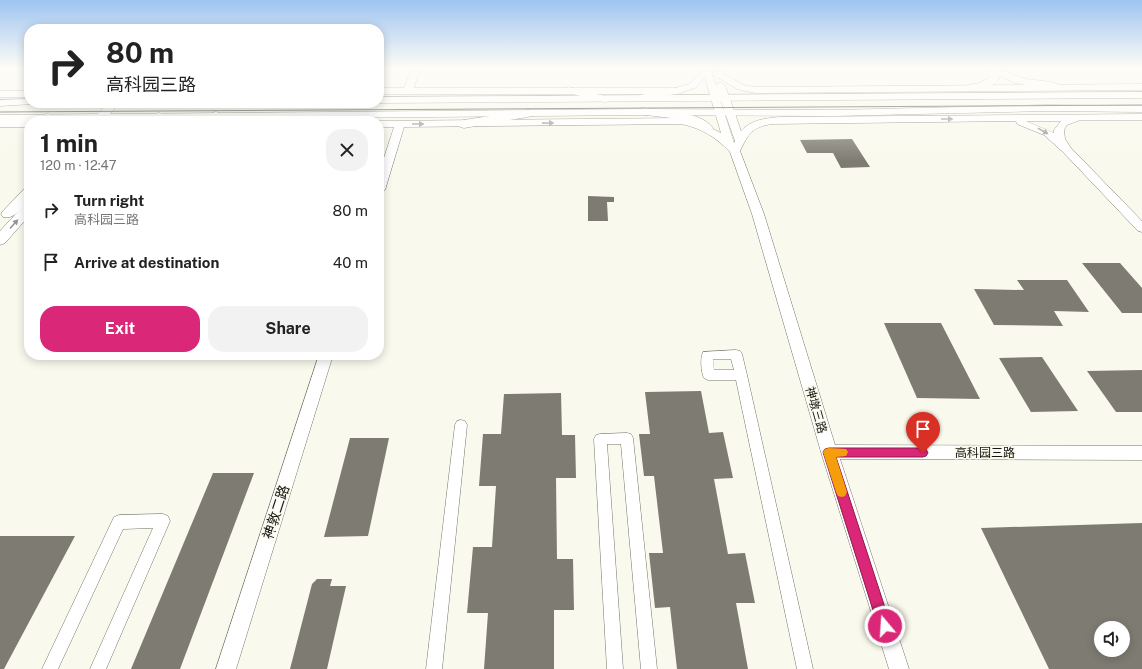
<!DOCTYPE html>
<meta charset="utf-8">
<style>
body{margin:0;font-family:"Public Sans","Noto Sans SC",sans-serif;background:#f2f2f2;color:#222;height:100vh;display:flex;flex-direction:column;font-size:15px;white-space:nowrap}
*{box-sizing:border-box;margin:0}
p{font-size:13px;color:#767676}
.icon{flex:none;width:22px;height:22px;fill:none;stroke:currentColor;stroke-width:2;stroke-linecap:round;stroke-linejoin:round}
.map{position:relative;flex:1;overflow:hidden}
.sheet{position:absolute;left:24px;top:116px;width:360px;height:244px;display:flex;flex-direction:column;background:#fff;border-radius:16px;box-shadow:0 2px 10px #0003}
.sheet>*{flex:none}
.hud{position:absolute;left:24px;top:24px;width:360px;height:84px;border-radius:16px;box-shadow:0 2px 10px #0003;background:#fff;color:#222;overflow:hidden}
.buttons{position:absolute;left:1094px;top:621px;display:grid;gap:8px}
.buttons a{display:grid;place-items:center;width:36px;height:36px;border-radius:50%;background:#fff;box-shadow:0 2px 10px #0003;font-size:20px}
.pin{position:absolute;display:grid;place-items:center;width:34px;height:34px;color:#fff;margin:-41px -17px;border-radius:50% 50% 50% 0;rotate:-45deg;box-shadow:0 0 4px #0007}
.pin .icon{rotate:45deg}
.me{position:absolute;width:44px;margin:-22px;rotate:342deg;stroke-linejoin:round;filter:drop-shadow(0 0 3px #0008)}
.turn{display:flex;align-items:center;gap:14px;height:84px;padding:0 16px;font-size:18px}
.turn .icon{width:52px;height:52px;stroke-width:2.5}
.turn b{display:block;font-size:28px;line-height:34px}
.round{display:grid;place-items:center;flex:none;width:42px;height:42px;border-radius:16px;background:#f2f2f2}
.overview{display:flex;align-items:center;justify-content:space-between;height:68px;padding:0 16px}
h1{font-size:24px;font-weight:700;line-height:30px}
.button{display:flex;gap:8px;margin-top:auto;padding:8px 16px}
.button a{flex:1;height:46px;border-radius:16px;background:#db2777;color:#fff;font-size:16px;font-weight:700;line-height:46px;text-align:center}
.button a+a{background:#f2f2f2;color:#222}
ul{padding:0;list-style:none}
li{display:flex;align-items:center;gap:12px;height:52px;padding:0 16px}
li div{flex:1}
li b{display:block;font-size:15px}
li em{font-style:normal}
.map>svg:first-child{display:block}
.built{fill:#f0eddb}
.building{fill:#7e7c72;fill-rule:evenodd}
.lines{fill:none;stroke-linecap:round;stroke-linejoin:round}
.minor-casing{stroke:#76756b;stroke-width:1}
.tertiary-casing{stroke:#76756b;stroke-width:1}
.secondary-casing{stroke:#76756b;stroke-width:1}
.primary-casing{stroke:#76756b;stroke-width:1}
.minor{fill:#fff;fill-rule:evenodd}
.tertiary{fill:#fff;fill-rule:evenodd}
.secondary{fill:#fff;fill-rule:evenodd}
.primary{fill:#fff;fill-rule:evenodd}
.tram{stroke:#3f3f3a;stroke-width:1}
.oneway{fill:#969694}
.route{fill:#db2777;stroke:#8e194d}
.slow{fill:#f59e0b}
.labels{text-anchor:middle;dominant-baseline:central;stroke-width:3;stroke-linejoin:round;paint-order:stroke}
.street-label{font-size:12px;fill:#161612;stroke:#faf9ed}
.near-street-label{font-size:14px;fill:#161612;stroke:#faf9ed}
</style>
<div class="map">
<svg width="1142" height="669" viewBox="0 0 1142 669">
<rect width="100%" height="100%" fill="#faf9ed"/>
<polygon class="built" points="427,68 652,68 427,69"/>
<g class="building">
<polygon points="852,139 870,167 841,168 833,153 807,153 800,140"/>
<polygon points="588,196 614,197 614,202 607,202 608,221 588,221"/>
<polygon points="1082,263 1120,263 1142,288 1142,313 1122,313"/>
<polygon points="1017,280 1067,280 1089,312 1054,311 1063,326 994,325 974,289 1024,290"/>
<polygon points="884,323 941,323 980,399 917,398"/>
<polygon points="1042,357 1078,411 1031,412 999,358"/>
<polygon points="1142,370 1142,412 1116,412 1087,371"/>
<polygon points="701,391 709,433 723,432 733,478 714,479 728,554 745,553 755,603 736,603 748,669 677,669 670,607 655,608 649,553 663,553 654,476 644,476 639,434 650,434 645,392"/>
<polygon points="561,393 562,435 575,435 576,478 556,478 557,559 573,559 574,610 554,610 554,669 484,669 488,613 467,613 473,547 492,547 496,486 479,486 483,434 501,434 504,394"/>
<polygon points="350,438 389,438 368,536 324,537"/>
<polygon points="213,473 254,473 180,669 131,669"/>
<path d="M1142 523V669H1049L981 528ZM1101 628H1123V650H1101Z"/>
<polygon points="0,536 75,536 4,669 0,669"/>
<polygon points="317,579 332,579 330,586 346,586 327,669 290,669 312,584"/>
</g>
<g class="lines">
<defs>
<g id="minor">
<path d="M736 350 740 351 742 354 747 375 813 669H797L736 380H708L704 378C701 372 700 358 703 352ZM713 359H731L734 370H714Z"/>
<polygon points="461,420 465,421 467,425 442,669 426,669 455,425 457,421"/>
<polygon points="627,433 631,434 633,438 657,669 641,669 621,444 607,444 623,669 607,669 594,439 596,435 600,434"/>
<polygon points="163,514 168,516 170,521 106,669 90,669 153,528 123,529 58,669 42,669 114,517 119,515"/>
</g>
<g id="tertiary">
<path d="M412 68H420L414 88H676L689 84 702 71V68H710L712 73 716 70 719 71 743 85 755 87 1142 84V90L755 93 737 89 712 74 716 85 720 82 725 85 741 131C751 119 768 118 782 117L1142 114V120H1080L1067 125 1064 130 1065 139 1071 148 1142 221V232L1138 231 1063 152 1044 135 1017 124 1016 121 772 124C752 127 748 134 740 151L764 214 835 445 1142 446V460L840 459 909 669H889L821 452 752 214 730 152C716 137 701 128 681 124L404 127 385 190 379 193V173L394 127H379V121L681 118 701 123 721 133 705 78 695 88 677 94H379V88H404ZM718 93 735 141 734 143ZM1026 121H1061L1054 130V133Z"/>
<polygon points="319,355 333,355 236,669 216,669"/>
</g>
<g id="secondary">
<path d="M987 68C1003 66 1009 75 1023 78 1032 81 1057 80 1062 87L1057 90 1015 83 1000 76C997 87 976 93 965 90L964 88 965 86 979 83 989 78 990 77Z"/>
<polygon points="1142,92 1142,98 379,103 378,103 379,97"/>
<polygon points="29,99 29,103 34,103 33,104 0,106 0,100"/>
<polygon points="108,103 119,103 110,114 642,109 833,110 1047,105 1142,106 1142,112 1047,111 833,116 642,115 0,121 0,115 97,114"/>
<path d="M29 188V200C22 207 15 220 3 217L1 214 3 211 24 189Z"/>
<polygon points="29,204 29,216 5,243 0,245 0,231 24,205"/>
</g>
<g id="primary">
<polygon points="568,87 609,97 611,99 609,101 605,102 564,92 562,90"/>
<polygon points="677,88 683,91 681,93 640,101 636,100 634,98 636,96 640,95"/>
<rect x="0" y="91" width="29" height="6"/>
<path d="M642 108C661 110 701 111 713 128L711 131 707 132 686 121 671 118 638 114 636 112 638 110Z"/>
<polygon points="529,110 533,112 535,114 533,116 464,128 460,127 458,124 460,121 464,120"/>
<path d="M216 112 236 118 238 121C229 121 216 123 210 116L212 113Z"/>
<polygon points="159,113 163,114 165,117 163,120 140,121 142,118"/>
<polygon points="48,114 63,118 65,121 44,121 42,118 44,115"/>
<polygon points="0,119 29,119 34,121 29,121 29,127 0,127"/>
</g>
</defs>
<use href="#minor" class="minor-casing"/>
<use href="#tertiary" class="tertiary-casing"/>
<use href="#secondary" class="secondary-casing"/>
<use href="#primary" class="primary-casing"/>
<use href="#minor" class="minor"/>
<use href="#tertiary" class="tertiary"/>
<use href="#secondary" class="secondary"/>
<use href="#primary" class="primary"/>
<polyline class="tram" points="0,112 1142,105"/>
</g>
<defs><path id="oneway-solid" d="M-6-.8H1V-3.2L6.5 0L1 3.2V.8H-6Z"/></defs>
<g class="oneway">
<use href="#oneway-solid" transform="translate(947 119)"/>
<use href="#oneway-solid" transform="translate(548 123) rotate(-1)"/>
<use href="#oneway-solid" transform="translate(418 124)"/>
<use href="#oneway-solid" transform="translate(1043 131) rotate(29)"/>
<use href="#oneway-solid" transform="translate(14 224) rotate(-48)"/>
</g>
<linearGradient id="sky" x2="0" y2="1"><stop stop-color="#9ec4f0"/><stop offset="0.42" stop-color="#fdfcf7"/><stop offset="1" stop-color="#fdfcf7" stop-opacity="0"/></linearGradient>
<rect width="1142" height="161" fill="url(#sky)"/>
<polygon class="route" points="829,448 923,448 926,449 928,453 926,456 923,457 836,457 891,626 889,630 885,632 880,630 878,626 823,452 825,449"/>
<polygon class="slow" points="829,448 846,449 848,452 846,456 836,457 847,492 845,496 842,497 838,496 836,492 823,452 825,449"/>
<g class="labels">
<g class="street-label">
<text transform="translate(816 410) rotate(74)">神墩三路</text>
<text x="985" y="453">高科园三路</text>
</g>
<g class="near-street-label">
<text transform="translate(276 512) rotate(-72)">神敦二路</text>
</g>
</g>
</svg>
<div class="buttons">
<a><svg class="icon" aria-label="sound" viewBox="0 0 24 24"><path d="M4 9h4l5-4v14l-5-4H4zM17 9q2 3 0 6"/></svg></a>
</div>
<div class="pin" style="left:923px;top:453px;background:#d93025"><svg class="icon" aria-label="arrive" viewBox="0 0 24 24"><path d="M6 21V4h12l-3 4 3 4H6"/></svg></div>
<svg class="me" style="left:885px;top:626px" viewBox="-20 -20 40 40"><circle r="17" fill="#db2777" stroke="#fff" stroke-width="3"/><path d="M0-11L8 9 0 5-8 9z" fill="#fff"/></svg>
<div class="hud">
<div class="turn"><svg class="icon" aria-label="right" viewBox="0 0 24 24"><path d="M7 20v-9h11M14 6l5 5-5 5"/></svg><div><b>80 m</b>高科园三路</div></div>
</div>
<section class="sheet">
<div class="overview"><div><h1>1 min</h1><p>120 m · 12:47</p></div><a class="round"><svg class="icon" aria-label="close" viewBox="0 0 24 24"><path d="M6 6l12 12M18 6L6 18"/></svg></a></div>
<ul>
<li><svg class="icon" aria-label="right" viewBox="0 0 24 24"><path d="M7 20v-9h11M14 6l5 5-5 5"/></svg><div><b>Turn right</b><p>高科园三路</p></div><em>80 m</em></li>
<li><svg class="icon" aria-label="arrive" viewBox="0 0 24 24"><path d="M6 21V4h12l-3 4 3 4H6"/></svg><div><b>Arrive at destination</b></div><em>40 m</em></li>
</ul>
<div class="button"><a>Exit</a><a>Share</a></div>
</section>
</div>
